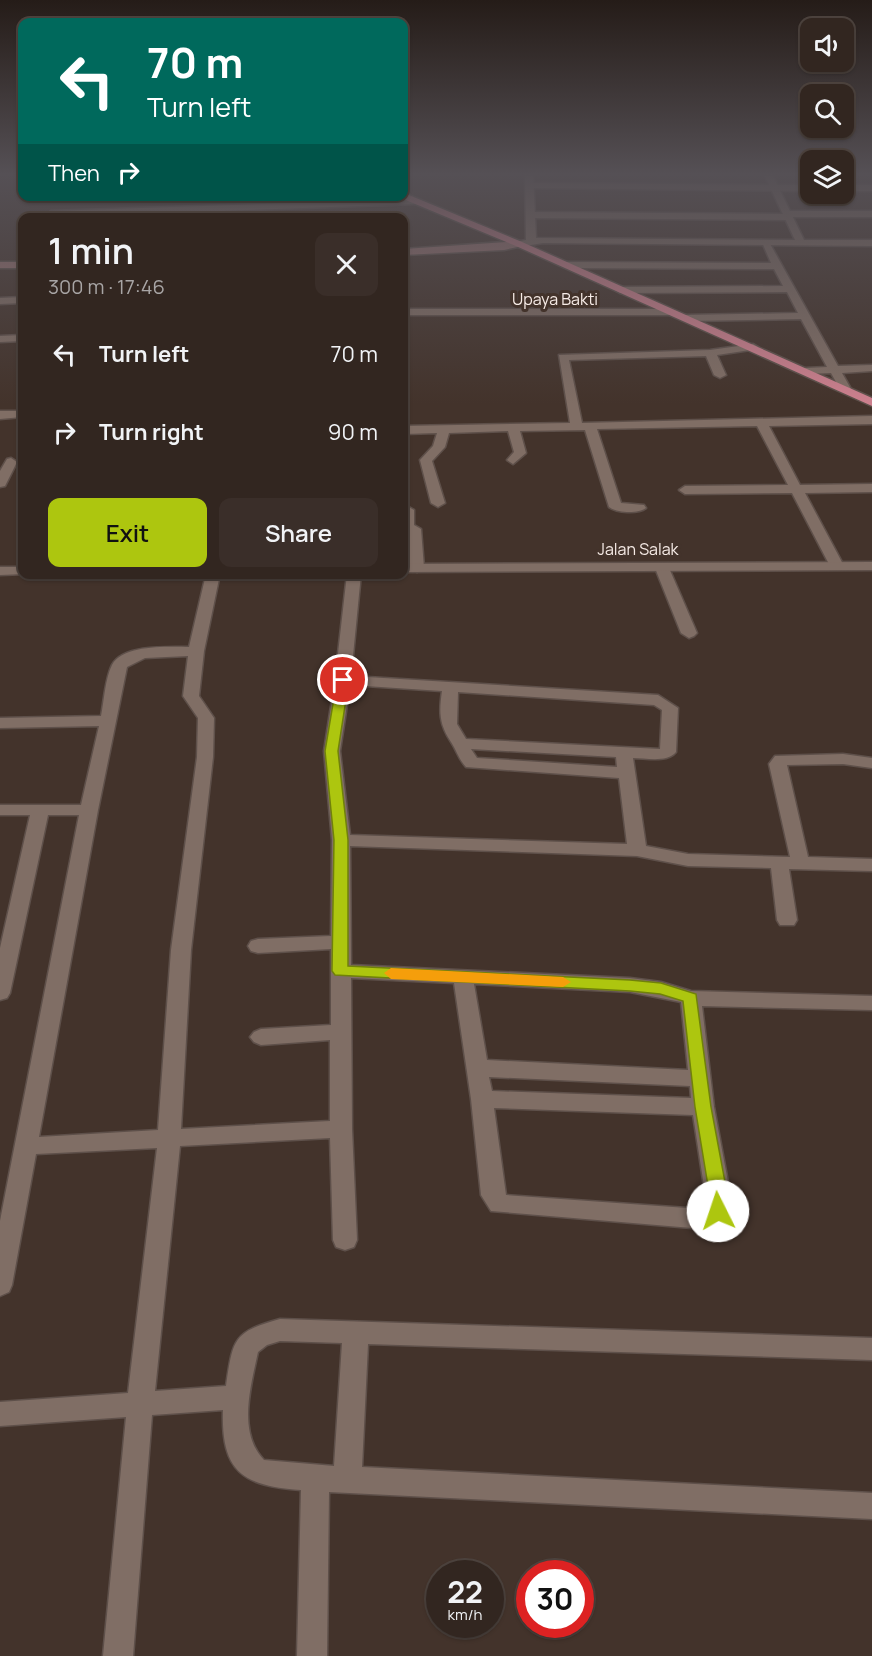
<!DOCTYPE html>
<meta charset="utf-8">
<style>
body{margin:0;font-family:Manrope,sans-serif;background:#3a2e29;color:#f1f3f6;height:100vh;display:flex;flex-direction:column;font-size:22px;white-space:nowrap}
*{box-sizing:border-box;margin:0}
p{font-size:20px;color:#a8a5a5}
.icon{flex:none;width:33px;height:33px;fill:none;stroke:currentColor;stroke-width:2;stroke-linecap:round;stroke-linejoin:round}
.map{position:relative;flex:1;overflow:hidden}
.sheet{position:absolute;left:18px;top:213px;width:390px;height:366px;display:flex;flex-direction:column;background:#322620;border-radius:12px;box-shadow:0 2px 4px #0004,0 0 0 2px #4d433e}
.sheet>*{flex:none}
.hud{position:absolute;left:18px;top:18px;width:390px;height:183px;border-radius:12px;box-shadow:0 2px 4px #0004,0 0 0 2px #4d433e;background:#00695c;color:#fff;overflow:hidden}
.controls{position:absolute;left:800px;top:18px;display:grid;gap:12px}
.controls a{display:grid;place-items:center;width:54px;height:54px;border-radius:12px;background:#322620;box-shadow:0 2px 4px #0004,0 0 0 2px #4d433e;font-size:30px}
.speed{position:absolute;left:426px;top:1560px;display:flex;gap:12px;font-size:30px;font-weight:700;text-align:center}
.speed>*{display:grid;place-content:center;width:78px;height:78px;border-radius:50%;background:#322620;box-shadow:0 2px 4px #0004,0 0 0 2px #4d433e;line-height:1}
.speed small{font-size:15px;font-weight:400}
.speed .limit{border:9px solid #d22;background:#fff;color:#111}
.pin{position:absolute;display:grid;place-items:center;width:51px;height:51px;color:#fff;margin:-26px;border:3px solid #fff;border-radius:50%;box-shadow:0 2px 6px #0007}
.me{position:absolute;width:66px;margin:-33px;rotate:356deg;stroke-linejoin:round;filter:drop-shadow(0 0 4px #0008)}
.turn{display:flex;align-items:center;gap:21px;height:126px;padding:0 30px;font-size:27px}
.turn .icon{width:78px;height:78px;stroke-width:2.5}
.turn b{display:block;font-size:42px;line-height:51px}
.then{display:flex;align-items:center;height:57px;padding:0 30px;background:#0003;gap:12px;font-size:22px}
.round{display:grid;place-items:center;flex:none;width:63px;height:63px;border-radius:12px;background:#3a2e29}
.summary{display:flex;align-items:center;justify-content:space-between;height:102px;padding:0 30px}
h1{font-size:36px;font-weight:600;line-height:45px}
.action{display:flex;gap:12px;margin-top:auto;padding:12px 30px}
.action a{flex:1;height:69px;border-radius:12px;background:#adc60f;color:#111;font-size:24px;font-weight:600;line-height:69px;text-align:center}
.action a+a{background:#3a2e29;color:#f1f3f6}
ul{padding:0;list-style:none}
li{display:flex;align-items:center;gap:18px;height:78px;padding:0 30px}
li div{flex:1}
li b{display:block;font-size:22px}
li em{font-style:normal}
.map>svg:first-child{display:block}
.lines{fill:none;stroke-linecap:round;stroke-linejoin:round}
.minor-casing{stroke:#5e504a;stroke-width:3}
.tertiary-casing{stroke:#5e504a;stroke-width:3}
.secondary-casing{stroke:#5e504a;stroke-width:3}
.trunk-casing{stroke:#5e504a;stroke-width:3}
.minor{fill:#806e65;fill-rule:evenodd}
.tertiary{fill:#806e65;fill-rule:evenodd}
.secondary{fill:#9d7574;fill-rule:evenodd}
.trunk{fill:#cd808e;fill-rule:evenodd}
.route{fill:#adc60f;stroke:#70810a;stroke-width:1.5}
.slow{fill:#f59e0b}
.labels{text-anchor:middle;dominant-baseline:central;stroke-width:6;stroke-linejoin:round;paint-order:stroke}
.far-street-label{font-size:16px;fill:#f6ebe6;stroke:#43332b}
</style>
<div class="map">
<svg width="872" height="1656" viewBox="0 0 872 1656">
<rect width="100%" height="100%" fill="#43332b"/>
<g class="lines">
<defs>
<g id="minor">
<polygon points="530,183 810,185 810,191 527,188"/>
<rect x="843" y="185" width="29" height="6"/>
<polygon points="418,199 415,204 51,217 47,214 51,211"/>
<polygon points="787,211 872,211 872,217 792,217 788,220 531,218 527,215 531,212 783,214"/>
<polygon points="761,240 769,242 838,366 872,365 872,371 842,373 851,389 849,391 841,391 831,373 806,374 800,371 806,368 827,367 801,319 686,321 681,318 686,315 798,313 787,292 620,293 615,290 620,287 783,286 774,269 566,268 561,265 566,262 771,263"/>
<polygon points="22,297 22,303 0,304 0,298"/>
<polygon points="404,309 670,309 675,312 670,315 404,315"/>
<polygon points="22,335 22,341 0,342 0,336"/>
<path d="M753 344 758 347 757 349 717 355 726 375 720 378 714 375 706 356 569 360 582 423 872 416V424L769 426 800 485 872 484V492L805 493 844 566 842 569H832L830 566 792 493 685 494 679 490 685 486 788 485 757 426 597 429 621 503 644 505 646 508C638 514 617 513 609 507L585 430 520 431 526 453 513 464 507 460 514 452 508 431 449 433 445 447 432 461 445 503 438 507 431 503 420 460 433 446 437 433 404 434V426L570 423 559 355 710 350Z"/>
<polygon points="0,411 22,411 22,417 0,419"/>
<polygon points="11,458 17,462 5,486 0,487 0,471 7,459"/>
<polygon points="407,506 414,510 414,525 421,529 424,568 417,572 410,568 407,532 404,531 404,507"/>
<polygon points="662,564 669,568 697,633 694,636 689,638 681,633 655,568"/>
<path d="M206 574H220L204 651 199 696 214 718 213 757 191 950 181 1129 330 1121V1040L261 1045 254 1042 250 1037 254 1032 261 1029 331 1025V949L258 953 251 951 248 946 251 941 258 939 331 936 332 840 324 751 335 680 347 574H361L351 676 658 695 678 708 676 752C667 763 646 758 633 758L646 846 688 854 790 857 769 764 775 756 843 754 872 758V768L843 764 787 765 808 857 872 859V871L789 869 797 920 794 925H780L777 920 771 868 688 866 637 856 350 846 351 965 630 978 661 982 691 991 872 996V1010L702 1006 714 1107 731 1198 726 1218 704 1229 491 1211 481 1195 471 1099 454 983 351 978 352 1129 357 1240 354 1247 345 1250 336 1247 333 1240 330 1138 180 1146 155 1391 226 1386C233 1339 233 1332 280 1319L872 1338V1360L368 1344 362 1467 872 1493V1519L329 1492 327 1656H297L301 1490C243 1486 221 1472 223 1410L152 1415 133 1656H103L126 1417 0 1426V1402L128 1393 157 1148 36 1154 12 1285 9 1292 0 1296V1221L79 815H48L10 993 7 998 0 1000V948L30 815H0V805H81L99 726 0 728V718L101 716C104 701 105 679 112 665 123 644 170 647 189 647ZM188 656 183 696 198 718 197 757 171 950 158 1130 39 1137 98 810 127 667 145 658ZM350 685 442 691C439 712 439 724 451 742 457 751 458 758 466 767L619 778 627 844 350 835 340 751ZM458 692 654 705 662 710 660 749 466 739 457 724ZM471 749 616 757 617 767 477 758ZM474 984 630 992 681 1002 688 1070 487 1060ZM489 1077 690 1086 691 1098 492 1091ZM494 1108 693 1115 707 1206 701 1209 506 1195ZM280 1341 342 1343 334 1466 264 1460C237 1433 251 1385 258 1352L267 1345Z"/>
</g>
<g id="tertiary">
<polygon points="525,172 533,172 536,238 795,240 763,172 771,172 804,240 872,240 872,246 543,243 519,247 516,246 516,242 526,240"/>
<polygon points="872,562 872,570 404,572 404,564"/>
<polygon points="0,567 22,567 22,574 25,574 0,575"/>
</g>
<g id="secondary">
<polygon points="519,241 522,242 522,246 504,250 404,255 404,249"/>
<rect x="0" y="262" width="22" height="6"/>
</g>
<polygon id="trunk" points="404,193 522,242 872,398 872,406 516,246 401,198"/>
</defs>
<use href="#minor" class="minor-casing"/>
<use href="#tertiary" class="tertiary-casing"/>
<use href="#secondary" class="secondary-casing"/>
<use href="#trunk" class="trunk-casing"/>
<use href="#minor" class="minor"/>
<use href="#tertiary" class="tertiary"/>
<use href="#secondary" class="secondary"/>
<use href="#trunk" class="trunk"/>
</g>
<linearGradient id="sky" x2="0" y2="1"><stop stop-color="#251c18"/><stop offset="0.43" stop-color="#555055"/><stop offset="1" stop-color="#555055" stop-opacity="0"/></linearGradient>
<rect width="872" height="404" fill="url(#sky)"/>
<polygon class="route" points="343,677 349,680 338,751 348,840 348,966 630,980 661,983 696,994 711,1107 728,1198 724,1216 718,1218 712,1216 709,1211 710,1198 695,1107 683,1001 660,994 630,991 335,975 332,971 334,840 325,751 337,680"/>
<polygon class="slow" points="391,968 563,977 571,982 563,987 391,979 384,973"/>
<g class="labels">
<g class="far-street-label">
<text x="555" y="299">Upaya Bakti</text>
<text x="638" y="549">Jalan Salak</text>
</g>
</g>
</svg>
<div class="controls">
<a><svg class="icon" aria-label="sound" viewBox="0 0 24 24"><path d="M4 9h4l5-4v14l-5-4H4zM17 9q2 3 0 6"/></svg></a>
<a><svg class="icon" aria-label="search" viewBox="0 0 24 24"><circle cx="10" cy="10" r="6"/><path d="M15 15l6 6"/></svg></a>
<a><svg class="icon" aria-label="layers" viewBox="0 0 24 24"><path d="M12 4l9 5-9 5-9-5zM3 14l9 5 9-5"/></svg></a>
</div>
<div class="speed"><div>22<small>km/h</small></div><div class="limit">30</div></div>
<div class="pin" style="left:343px;top:680px;background:#d93025"><svg class="icon" aria-label="arrive" viewBox="0 0 24 24"><path d="M6 21V4h12l-3 4 3 4H6"/></svg></div>
<svg class="me" style="left:718px;top:1211px" viewBox="-20 -20 40 40"><circle r="19" fill="#fff"/><path d="M0-13L10 11 0 6-10 11z" fill="#adc60f"/></svg>
<div class="hud">
<div class="turn"><svg class="icon" aria-label="left" viewBox="0 0 24 24"><path d="M17 20v-9H6M10 6l-5 5 5 5"/></svg><div><b>70 m</b>Turn left</div></div>
<div class="then">Then<svg class="icon" aria-label="right" viewBox="0 0 24 24"><path d="M7 20v-9h11M14 6l5 5-5 5"/></svg></div>
</div>
<section class="sheet">
<div class="summary"><div><h1>1 min</h1><p>300 m · 17:46</p></div><a class="round"><svg class="icon" aria-label="close" viewBox="0 0 24 24"><path d="M6 6l12 12M18 6L6 18"/></svg></a></div>
<ul>
<li><svg class="icon" aria-label="left" viewBox="0 0 24 24"><path d="M17 20v-9H6M10 6l-5 5 5 5"/></svg><div><b>Turn left</b></div><em>70 m</em></li>
<li><svg class="icon" aria-label="right" viewBox="0 0 24 24"><path d="M7 20v-9h11M14 6l5 5-5 5"/></svg><div><b>Turn right</b></div><em>90 m</em></li>
</ul>
<div class="action"><a>Exit</a><a>Share</a></div>
</section>
</div>
